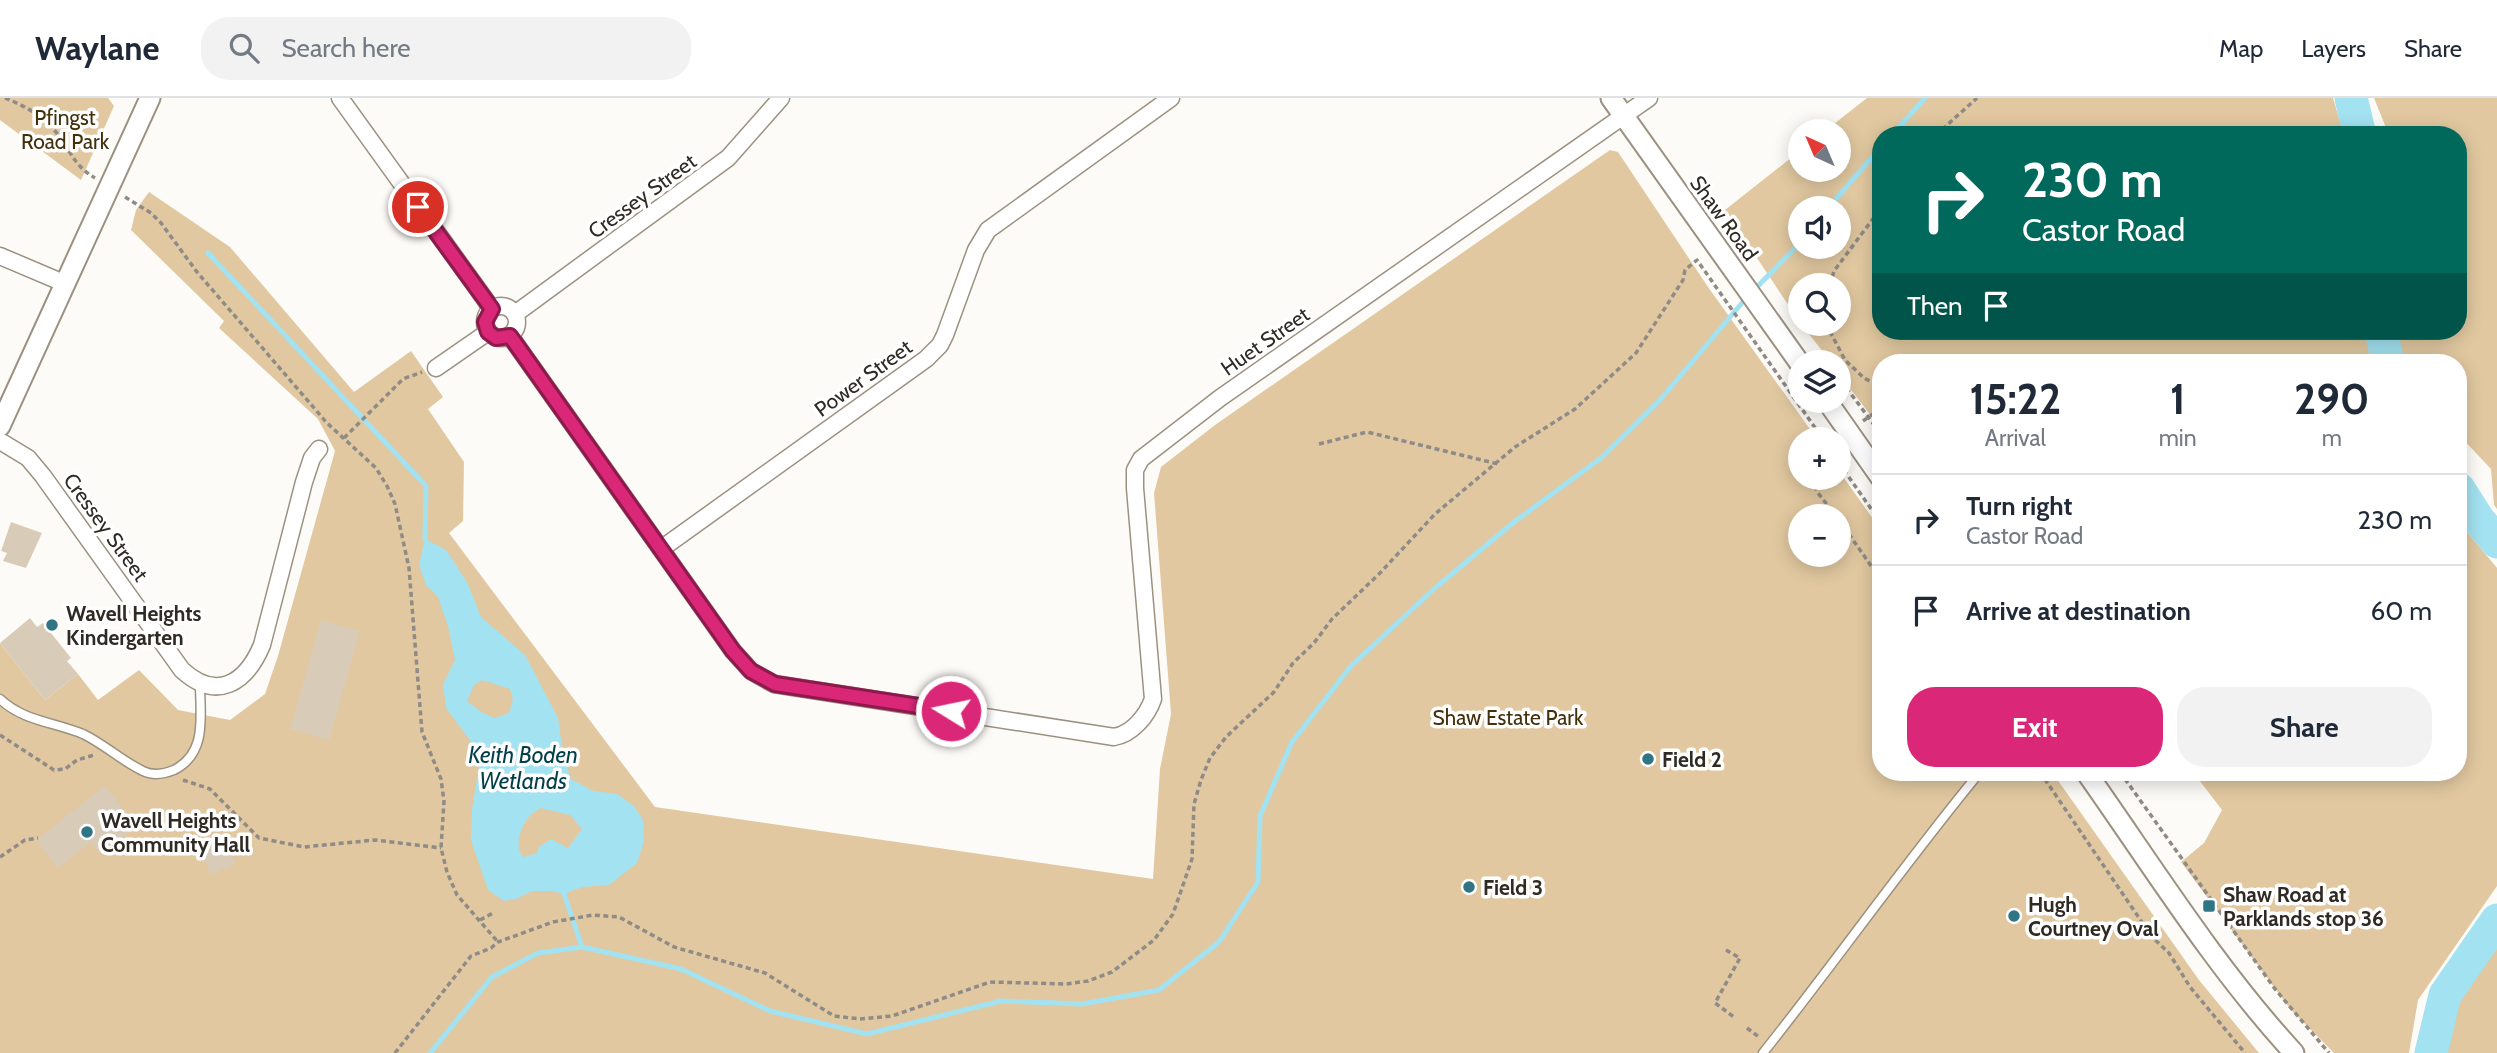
<!DOCTYPE html>
<meta charset="utf-8">
<style>
body{margin:0;font-family:Cabin,sans-serif;background:#f2f2f3;color:#1f2937;height:100vh;display:flex;flex-direction:column;font-size:26px;white-space:nowrap}
*{box-sizing:border-box;margin:0}
p{font-size:23px;color:#747a83}
.icon{flex:none;width:38px;height:38px;fill:none;stroke:currentColor;stroke-width:2;stroke-linecap:round;stroke-linejoin:round}
.map{position:relative;flex:1;overflow:hidden}
.drawer{position:absolute;left:1872px;top:256px;width:595px;height:427px;display:flex;flex-direction:column;background:#fff;border-radius:28px;box-shadow:0 4px 18px #0003}
.drawer>*{flex:none}
.banner{position:absolute;left:1872px;top:28px;width:595px;height:214px;border-radius:28px;box-shadow:0 4px 18px #0003;background:#00695c;color:#fff;overflow:hidden}
.needle{width:46px;rotate:316deg}
.buttons{position:absolute;left:1788px;top:21px;display:grid;gap:14px}
.buttons a{display:grid;place-items:center;width:63px;height:63px;border-radius:50%;background:#fff;box-shadow:0 4px 18px #0003;font-size:35px}
.pin{position:absolute;display:grid;place-items:center;width:60px;height:60px;color:#fff;margin:-30px;border:4px solid #fff;border-radius:50%;box-shadow:0 2px 7px #0007}
.me{position:absolute;width:77px;margin:-38px;rotate:280deg;stroke-linejoin:round;filter:drop-shadow(0 0 5px #0008)}
.turn{display:flex;align-items:center;gap:24px;height:147px;padding:0 35px;font-size:32px}
.turn .icon{width:91px;height:91px;stroke-width:2.5}
.turn b{display:block;font-size:49px;line-height:60px}
.then{display:flex;align-items:center;height:66px;padding:0 35px;background:#0003;gap:14px;font-size:26px}
.eta{display:flex;justify-content:space-evenly;align-items:center;height:119px;text-align:center}
.eta b{font-size:42px;font-weight:800;line-height:49px}
.cta{display:flex;gap:14px;margin-top:auto;padding:14px 35px}
.cta a{flex:1;height:80px;border-radius:28px;background:#db2777;color:#fff;font-size:28px;font-weight:800;line-height:80px;text-align:center}
.cta a+a{background:#f2f2f3;color:#1f2937}
ul{padding:0;list-style:none}
li{display:flex;align-items:center;gap:21px;height:91px;padding:0 35px;border-top:2px solid #e0e1e3}
li div{flex:1}
li b{display:block;font-size:26px}
li em{font-style:normal}
header{display:flex;align-items:center;gap:42px;box-sizing:border-box;height:98px;padding:0 35px;background:#fff;border-bottom:2px solid #e0e1e3}
header strong{font-size:33px}
nav{display:flex;gap:38px;margin-inline-start:auto;font-size:24px}
.search{width:490px;height:63px;background:#f2f2f3;display:flex;align-items:center;gap:18px;box-sizing:border-box;padding:0 24px;border-radius:28px;color:#747a83;font-size:26px}
.map>svg:first-child{display:block}
.green{fill:#e1c8a0;fill-rule:evenodd}
.water{fill:#a3e2f1;fill-rule:evenodd}
.lines{fill:none;stroke-linecap:round;stroke-linejoin:round}
.stream{stroke:#a3e2f1;stroke-width:5}
.river{stroke:#a3e2f1;stroke-width:33}
.building{fill:#d8ccb9}
.service-casing{stroke:#9c9180;stroke-width:11}
.minor-casing{stroke:#9c9180;stroke-width:19}
.tertiary-casing{stroke:#9c9180;stroke-width:23}
.path{stroke:#8f8b86;stroke-width:3.5;stroke-dasharray:5 3.5;stroke-linecap:butt}
.service{stroke:#fff;stroke-width:8}
.minor{stroke:#fff;stroke-width:16}
.tertiary{stroke:#fff;stroke-width:19}
.route-casing{stroke:#8e194d;stroke-width:18}
.route{stroke:#db2777;stroke-width:12}
.poi-dot{fill:#307584;stroke:#fff;stroke-width:2.5}
.labels{text-anchor:middle;dominant-baseline:central;stroke-width:7;stroke-linejoin:round;paint-order:stroke}
.park-label{font-size:21px;fill:#432f0a;stroke:#fff}
.street-label{font-size:21px;fill:#2f2a23;stroke:#fff}
.poi-label{font-size:21px;font-weight:bold;fill:#2f2a23;stroke:#fff;text-anchor:start}
.water-label{font-size:23px;font-style:italic;fill:#023f49;stroke:#fff}
</style>
<header>
<strong>Waylane</strong>
<div class="search"><svg class="icon" aria-label="search" viewBox="0 0 24 24"><circle cx="10" cy="10" r="6"/><path d="M15 15l6 6"/></svg>Search here</div>
<nav><a>Map</a><a>Layers</a><a>Share</a></nav>
</header>
<div class="map">
<svg width="2497" height="955" viewBox="0 0 2497 955">
<rect width="100%" height="100%" fill="#fdfbf7"/>
<g class="green">
<polygon points="0,0 108,0 114,8 81,82 0,22"/>
<path d="M1867 0H2333L2344 37H1881V233H2365L2372 264H1881V331L1839 276V264H1831L1801 226H1839V187H1801V226L1725 112 1801 52V72H1839V33H1825ZM1801 110H1839V149H1801Z"/>
<polygon points="2374,0 2497,0 2497,411 2494,407 2491,371 2459,337 2459,264 2397,264 2389,233 2459,233 2459,37 2389,37"/>
<path d="M1610 52 1618 54 1708 189 1817 341H1801V380H1839V373L1881 432V674H2052L2199 882 2259 955H0V545L45 602 78 576 98 602 139 572 178 612 230 622 265 596 278 558 335 353 318 321 219 230 224 223 131 132 136 112 149 94 230 149 354 294 411 253 443 299 428 311 464 364 463 423 449 435 655 709 1153 781 1160 671 1171 616 1154 395 1161 369 1215 327ZM1801 418H1839V457H1801Z"/>
<polygon points="2459,424 2497,470 2497,788 2418,902 2409,955 2334,955 2291,912 2181,764 2204,745 2222,712 2193,674 2459,674"/>
<polygon points="2497,848 2497,955 2446,955 2459,901"/>
</g>
<path class="water" d="M425 441 446 452 467 484 481 519 525 557 558 620 563 656 571 681 593 693 617 696 634 708 643 722 644 743 637 765 609 787 582 789 564 796 551 793H532L516 801 504 803 488 792 471 742 472 711 481 657 446 610 443 586 455 562 448 528 438 499 426 487 419 467ZM482 582 510 591 513 601 509 615 495 620 483 615 467 603 474 587ZM541 710 570 717 582 731 568 750 551 741 539 749 537 755 523 759C511 745 525 716 541 710Z"/>
<g class="lines">
<g class="stream">
<polyline points="1892,37 1925,0"/>
<polyline points="1828,110 1881,49"/>
<polyline points="208,155 426,388 425,441"/>
<polyline points="1754,192 1801,144"/>
<polyline points="564,796 582,849"/>
<polyline points="430,955 492,879 538,855 582,849 681,871 770,913 867,936 1001,903 1082,906 1159,892 1219,844 1258,784 1260,718 1292,644 1351,568 1435,490 1514,424 1601,360 1659,303 1747,199"/>
</g>
<g class="river">
<polyline points="2351,0 2360,37"/>
<polyline points="2381,233 2388,264"/>
<polyline points="2459,391 2478,421 2497,444"/>
<polyline points="2431,955 2445,897 2497,822"/>
</g>
</g>
<g class="building">
<polygon points="11,424 42,435 26,470 3,463 7,455 1,453"/>
<polygon points="30,520 37,529 43,525 71,560 67,563 78,576 45,602 0,545"/>
<polygon points="321,522 360,533 329,642 290,631"/>
<polygon points="105,688 137,728 100,756 91,744 58,770 36,742"/>
<polygon points="222,737 235,766 211,777 198,748"/>
</g>
<g class="lines">
<defs>
<g id="service">
<path d="M0 601C23 623 54 624 83 636 104 646 122 663 143 673 153 678 164 676 174 672 208 655 200 617 200 586"/>
<path d="M1763 955C1837 862 1905 765 1980 674"/>
</g>
<g id="minor">
<polyline points="340,0 492,211"/>
<polyline points="0,158 66,186"/>
<circle cx="501" cy="224" r="16"/>
<polyline points="515,216 728,60 781,0"/>
<path d="M510 238 733 553 751 573 774 586 1114 639C1132 636 1147 618 1153 601L1135 390V372L1141 361 1220 300 1649 0"/>
<polyline points="436,270 488,234"/>
<path d="M0 343 28 360 43 378 182 572C217 604 246 585 262 547L304 384 312 360 319 351"/>
<polyline points="661,451 926,261 940,247 945,237 976,152 988,132 1171,0"/>
</g>
<g id="tertiary">
<polyline points="1611,0 1801,267"/>
<polyline points="1827,303 1881,380"/>
<polyline points="0,328 150,0"/>
<path d="M2086 674C2153 769 2215 869 2294 955"/>
</g>
</defs>
<use href="#service" class="service-casing"/>
<use href="#minor" class="minor-casing"/>
<use href="#tertiary" class="tertiary-casing"/>
<g class="path">
<path d="M5 0C25 8 46 19 59 38 71 55 76 69 95 80"/>
<polyline points="1936,37 1977,0"/>
<polyline points="125,99 151,115 161,125 197,174 327,325 376,370 387,388 395,406 409,470 422,634 441,681 444,703 441,750 447,774 457,797 498,844"/>
<polyline points="1830,187 1834,173 1881,110"/>
<polyline points="1826,226 1845,262 1864,280 1881,289"/>
<polyline points="1839,287 1845,288 1881,336"/>
<polyline points="1863,323 1873,316 1881,305"/>
<polyline points="344,340 403,281 422,274"/>
<polyline points="1319,346 1367,334 1498,366"/>
<polyline points="1839,365 1881,425"/>
<polyline points="1811,380 1818,395 1836,418"/>
<polyline points="1839,422 1881,482"/>
<polyline points="0,637 54,672 65,671 77,662 94,657"/>
<polyline points="2040,674 2152,839 2169,855 2190,889 2245,955"/>
<polyline points="2120,674 2275,891 2329,955"/>
<polyline points="183,682 210,691 259,740 304,749 375,742 441,750"/>
<polyline points="0,759 25,742 38,740"/>
<polyline points="480,822 493,815"/>
<polyline points="1726,852 1740,860 1715,905 1734,919"/>
<polyline points="1747,930 1759,939"/>
<polyline points="395,955 471,858 491,850 498,844 553,824 593,817 619,819 674,849 765,875 834,918 860,921 892,918 990,884 1066,886 1088,883 1112,874 1154,842 1173,816 1192,761 1194,706 1201,682 1210,660 1226,639 1274,594 1293,565 1314,545 1332,521 1380,475 1435,416 1515,349 1575,311 1636,255 1683,182 1685,172 1697,162 1823,341"/>
</g>
<use href="#service" class="service"/>
<use href="#minor" class="minor"/>
<use href="#tertiary" class="tertiary"/>
</g>
<g class="lines">
<defs>
<polyline id="route" points="418,109 492,211 485,224 488,234 496,240 510,238 733,553 751,573 775,586 951,613"/>
</defs>
<use href="#route" class="route-casing"/>
<use href="#route" class="route"/>
</g>
<g class="poi-dot">
<circle cx="52" cy="527" r="7"/>
<circle cx="1648" cy="661" r="7"/>
<circle cx="87" cy="734" r="7"/>
<circle cx="1469" cy="789" r="7"/>
<rect x="2202" y="801" width="14" height="14" rx="3.5"/>
<circle cx="2014" cy="818" r="7"/>
</g>
<g class="labels">
<g class="park-label">
<text x="65" y="19">Pfingst<tspan x="65" dy="24">Road Park</tspan></text>
<text x="1508" y="619">Shaw Estate Park</text>
</g>
<g class="street-label">
<text transform="translate(642 98) rotate(-36)">Cressey Street</text>
<text transform="translate(1724 120) rotate(54)">Shaw Road</text>
<text transform="translate(1265 243) rotate(-35)">Huet Street</text>
<text transform="translate(863 280) rotate(-36)">Power Street</text>
<text transform="translate(106 429) rotate(54)">Cressey Street</text>
</g>
<g class="poi-label">
<text x="66" y="515">Wavell Heights<tspan x="66" dy="24">Kindergarten</tspan></text>
<text x="1662" y="661">Field 2</text>
<text x="101" y="722">Wavell Heights<tspan x="101" dy="24">Community Hall</tspan></text>
<text x="1483" y="789">Field 3</text>
<text x="2223" y="796">Shaw Road at<tspan x="2223" dy="24">Parklands stop 36</tspan></text>
<text x="2028" y="806">Hugh<tspan x="2028" dy="24">Courtney Oval</tspan></text>
</g>
<g class="water-label">
<text x="523" y="657">Keith Boden<tspan x="523" dy="26">Wetlands</tspan></text>
</g>
</g>
</svg>
<div class="buttons">
<a><svg class="needle" viewBox="-14 -14 28 28"><path d="M0-13l5 13h-10z" fill="#e53935"/><path d="M0 13l5-13h-10z" fill="#747a83"/></svg></a>
<a><svg class="icon" aria-label="sound" viewBox="0 0 24 24"><path d="M4 9h4l5-4v14l-5-4H4zM17 9q2 3 0 6"/></svg></a>
<a><svg class="icon" aria-label="search" viewBox="0 0 24 24"><circle cx="10" cy="10" r="6"/><path d="M15 15l6 6"/></svg></a>
<a><svg class="icon" aria-label="layers" viewBox="0 0 24 24"><path d="M12 4l9 5-9 5-9-5zM3 14l9 5 9-5"/></svg></a>
<a>+</a>
<a>−</a>
</div>
<div class="pin" style="left:418px;top:109px;background:#d93025"><svg class="icon" aria-label="arrive" viewBox="0 0 24 24"><path d="M6 21V4h12l-3 4 3 4H6"/></svg></div>
<svg class="me" style="left:951px;top:613px" viewBox="-20 -20 40 40"><circle r="17" fill="#db2777" stroke="#fff" stroke-width="3"/><path d="M0-11L8 9 0 5-8 9z" fill="#fff"/></svg>
<div class="banner">
<div class="turn"><svg class="icon" aria-label="right" viewBox="0 0 24 24"><path d="M7 20v-9h11M14 6l5 5-5 5"/></svg><div><b>230 m</b>Castor Road</div></div>
<div class="then">Then<svg class="icon" aria-label="arrive" viewBox="0 0 24 24"><path d="M6 21V4h12l-3 4 3 4H6"/></svg></div>
</div>
<section class="drawer">
<div class="eta">
<div><b>15:22</b><p>Arrival</p></div>
<div><b>1</b><p>min</p></div>
<div><b>290</b><p>m</p></div>
</div>
<ul>
<li><svg class="icon" aria-label="right" viewBox="0 0 24 24"><path d="M7 20v-9h11M14 6l5 5-5 5"/></svg><div><b>Turn right</b><p>Castor Road</p></div><em>230 m</em></li>
<li><svg class="icon" aria-label="arrive" viewBox="0 0 24 24"><path d="M6 21V4h12l-3 4 3 4H6"/></svg><div><b>Arrive at destination</b></div><em>60 m</em></li>
</ul>
<div class="cta"><a>Exit</a><a>Share</a></div>
</section>
</div>
